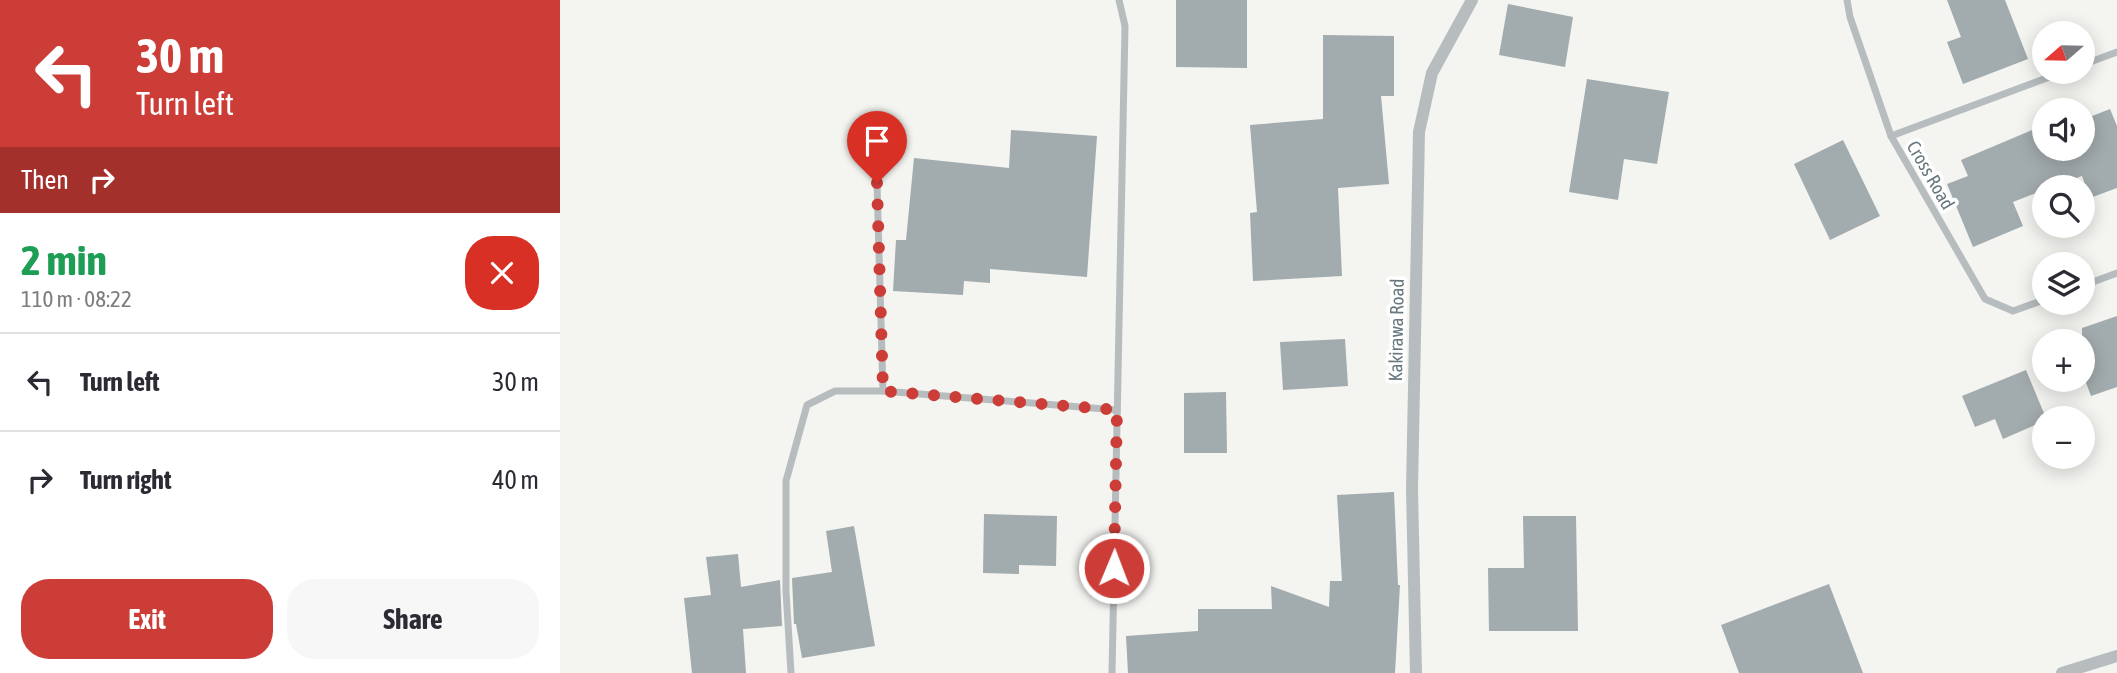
<!DOCTYPE html>
<meta charset="utf-8">
<style>
body{margin:0;font-family:"Asap Condensed",sans-serif;background:#f7f7f7;color:#2b2b33;height:100vh;display:flex;flex-direction:column;font-size:26px;white-space:nowrap}
*{box-sizing:border-box;margin:0}
p{font-size:23px;color:#7c7c81}
.icon{flex:none;width:38px;height:38px;fill:none;stroke:currentColor;stroke-width:2;stroke-linecap:round;stroke-linejoin:round}
.map{position:relative;flex:1;overflow:hidden}
.panel{display:flex;flex-direction:column;background:#fff;width:560px}
.panel>*{flex:none}
.top-card{background:#cd3d38;color:#fff;overflow:hidden}
.needle{width:46px;rotate:250deg}
.fabs{position:absolute;left:1472px;top:21px;display:grid;gap:14px}
.fabs a{display:grid;place-items:center;width:63px;height:63px;border-radius:50%;background:#fff;box-shadow:0 4px 18px #0003;font-size:35px}
.pin{position:absolute;display:grid;place-items:center;width:60px;height:60px;color:#fff;margin:-72px -30px;border-radius:50% 50% 50% 0;rotate:-45deg;box-shadow:0 0 7px #0007}
.pin .icon{rotate:45deg}
.me{position:absolute;width:77px;margin:-38px;rotate:1deg;stroke-linejoin:round;filter:drop-shadow(0 0 5px #0008)}
.turn{display:flex;align-items:center;gap:24px;height:147px;padding:0 21px;font-size:32px}
.turn .icon{width:91px;height:91px;stroke-width:2.5}
.turn b{display:block;font-size:49px;line-height:60px}
.then{display:flex;align-items:center;height:66px;padding:0 21px;background:#0003;gap:14px;font-size:26px}
.round{display:grid;place-items:center;flex:none;width:74px;height:74px;border-radius:28px;background:#f7f7f7}
.headline{display:flex;align-items:center;justify-content:space-between;height:119px;padding:0 21px}
h1{font-size:42px;font-weight:700;line-height:52px;color:#1e9e55}
.primary-button{display:flex;gap:14px;margin-top:auto;padding:14px 21px}
.primary-button a{flex:1;height:80px;border-radius:28px;background:#cd3d38;color:#fff;font-size:28px;font-weight:700;line-height:80px;text-align:center}
.primary-button a+a{background:#f7f7f7;color:#2b2b33}
ul{padding:0;list-style:none}
li{display:flex;align-items:center;gap:21px;height:98px;padding:0 21px;border-top:2px solid #e1e1e2}
li div{flex:1}
li b{display:block;font-size:26px}
li em{font-style:normal}
main{display:flex;flex:1;min-height:0}
.map>svg:first-child{display:block}
.building{fill:#a2abad}
.lines{fill:none;stroke-linecap:round;stroke-linejoin:round}
.minor{stroke:#b7bdbf;stroke-width:7}
.tertiary{stroke:#b7bdbf;stroke-width:12}
.route{stroke:#cd3d38;stroke-width:12;stroke-dasharray:0 21.6}
.labels{text-anchor:middle;dominant-baseline:central;stroke-width:7;stroke-linejoin:round;paint-order:stroke}
.street-label{font-size:19px;fill:#67797e;stroke:#fff}
</style>
<main>
<section class="panel">
<div class="top-card">
<div class="turn"><svg class="icon" aria-label="left" viewBox="0 0 24 24"><path d="M17 20v-9H6M10 6l-5 5 5 5"/></svg><div><b>30 m</b>Turn left</div></div>
<div class="then">Then<svg class="icon" aria-label="right" viewBox="0 0 24 24"><path d="M7 20v-9h11M14 6l5 5-5 5"/></svg></div>
</div>
<div class="headline"><div><h1>2 min</h1><p>110 m · 08:22</p></div><a class="round" style="background:#d93025;color:#fff"><svg class="icon" aria-label="close" viewBox="0 0 24 24"><path d="M6 6l12 12M18 6L6 18"/></svg></a></div>
<ul>
<li><svg class="icon" aria-label="left" viewBox="0 0 24 24"><path d="M17 20v-9H6M10 6l-5 5 5 5"/></svg><div><b>Turn left</b></div><em>30 m</em></li>
<li><svg class="icon" aria-label="right" viewBox="0 0 24 24"><path d="M7 20v-9h11M14 6l5 5-5 5"/></svg><div><b>Turn right</b></div><em>40 m</em></li>
</ul>
<div class="primary-button"><a>Exit</a><a>Share</a></div>
</section>
<div class="map">
<svg width="1557" height="673" viewBox="0 0 1557 673">
<rect width="100%" height="100%" fill="#f4f4f1"/>
<g class="building">
<polygon points="616,0 687,0 687,68 616,67"/>
<polygon points="1387,0 1445,0 1468,59 1403,84 1387,42 1401,37"/>
<polygon points="948,4 1013,17 1005,67 939,55"/>
<polygon points="763,35 834,36 834,96 821,96 829,184 778,188 782,276 693,281 690,213 697,212 690,125 763,119"/>
<polygon points="1027,79 1109,92 1097,164 1064,159 1058,200 1009,192"/>
<polygon points="1550,109 1557,126 1557,188 1530,198 1522,176 1492,187 1484,187 1484,190 1453,202 1463,226 1413,247 1387,184 1408,176 1401,160 1484,125 1484,149 1522,149 1522,120"/>
<polygon points="451,130 537,136 527,277 430,269 430,283 404,281 403,295 333,291 336,240 346,240 354,158 449,168"/>
<polygon points="1283,140 1320,216 1270,240 1234,164"/>
<polygon points="1557,316 1557,387 1531,396 1522,372 1522,328"/>
<polygon points="785,339 788,386 723,390 720,342"/>
<polygon points="1466,370 1486,418 1484,421 1443,439 1435,419 1415,427 1402,396"/>
<polygon points="666,392 667,453 624,453 624,393"/>
<polygon points="834,492 838,585 840,585 835,673 568,673 566,636 638,631 638,609 712,609 711,586 769,607 770,581 782,581 777,495"/>
<polygon points="424,514 497,516 496,566 459,565 459,574 423,573"/>
<polygon points="963,516 1016,516 1018,631 929,631 928,568 964,568"/>
<polygon points="294,526 315,646 242,658 236,624 234,624 232,578 272,572 266,531"/>
<polygon points="178,554 181,587 220,580 222,626 183,629 186,673 132,673 124,598 151,595 146,557"/>
<polygon points="1269,584 1303,673 1179,673 1161,625"/>
</g>
<g class="lines">
<g class="minor">
<polyline points="1287,0 1290,17 1331,136 1425,299 1453,311 1484,300"/>
<polyline points="1522,65 1557,52"/>
<polyline points="1331,136 1503,72"/>
<polyline points="317,183 323,391"/>
<polyline points="1522,286 1557,273"/>
<polyline points="231,673 226,591 226,481 247,405 275,391 323,391 557,410"/>
<polyline points="552,673 565,26 559,0"/>
</g>
<g class="tertiary">
<polyline points="856,673 852,489 859,132 872,73 912,0"/>
<polyline points="1502,673 1557,656"/>
</g>
</g>
<g class="lines">
<polyline class="route" points="317,183 323,391 557,410 554,568"/>
</g>
<g class="labels">
<g class="street-label">
<text transform="translate(1371 175) rotate(60)">Cross Road</text>
<text transform="translate(836 330) rotate(-89)">Kakirawa Road</text>
</g>
</g>
</svg>
<div class="fabs">
<a><svg class="needle" viewBox="-14 -14 28 28"><path d="M0-13l5 13h-10z" fill="#e53935"/><path d="M0 13l5-13h-10z" fill="#7c7c81"/></svg></a>
<a><svg class="icon" aria-label="sound" viewBox="0 0 24 24"><path d="M4 9h4l5-4v14l-5-4H4zM17 9q2 3 0 6"/></svg></a>
<a><svg class="icon" aria-label="search" viewBox="0 0 24 24"><circle cx="10" cy="10" r="6"/><path d="M15 15l6 6"/></svg></a>
<a><svg class="icon" aria-label="layers" viewBox="0 0 24 24"><path d="M12 4l9 5-9 5-9-5zM3 14l9 5 9-5"/></svg></a>
<a>+</a>
<a>−</a>
</div>
<div class="pin" style="left:317px;top:183px;background:#d93025"><svg class="icon" aria-label="arrive" viewBox="0 0 24 24"><path d="M6 21V4h12l-3 4 3 4H6"/></svg></div>
<svg class="me" style="left:554px;top:568px" viewBox="-20 -20 40 40"><circle r="17" fill="#cd3d38" stroke="#fff" stroke-width="3"/><path d="M0-11L8 9 0 5-8 9z" fill="#fff"/></svg>
</div>
</main>
